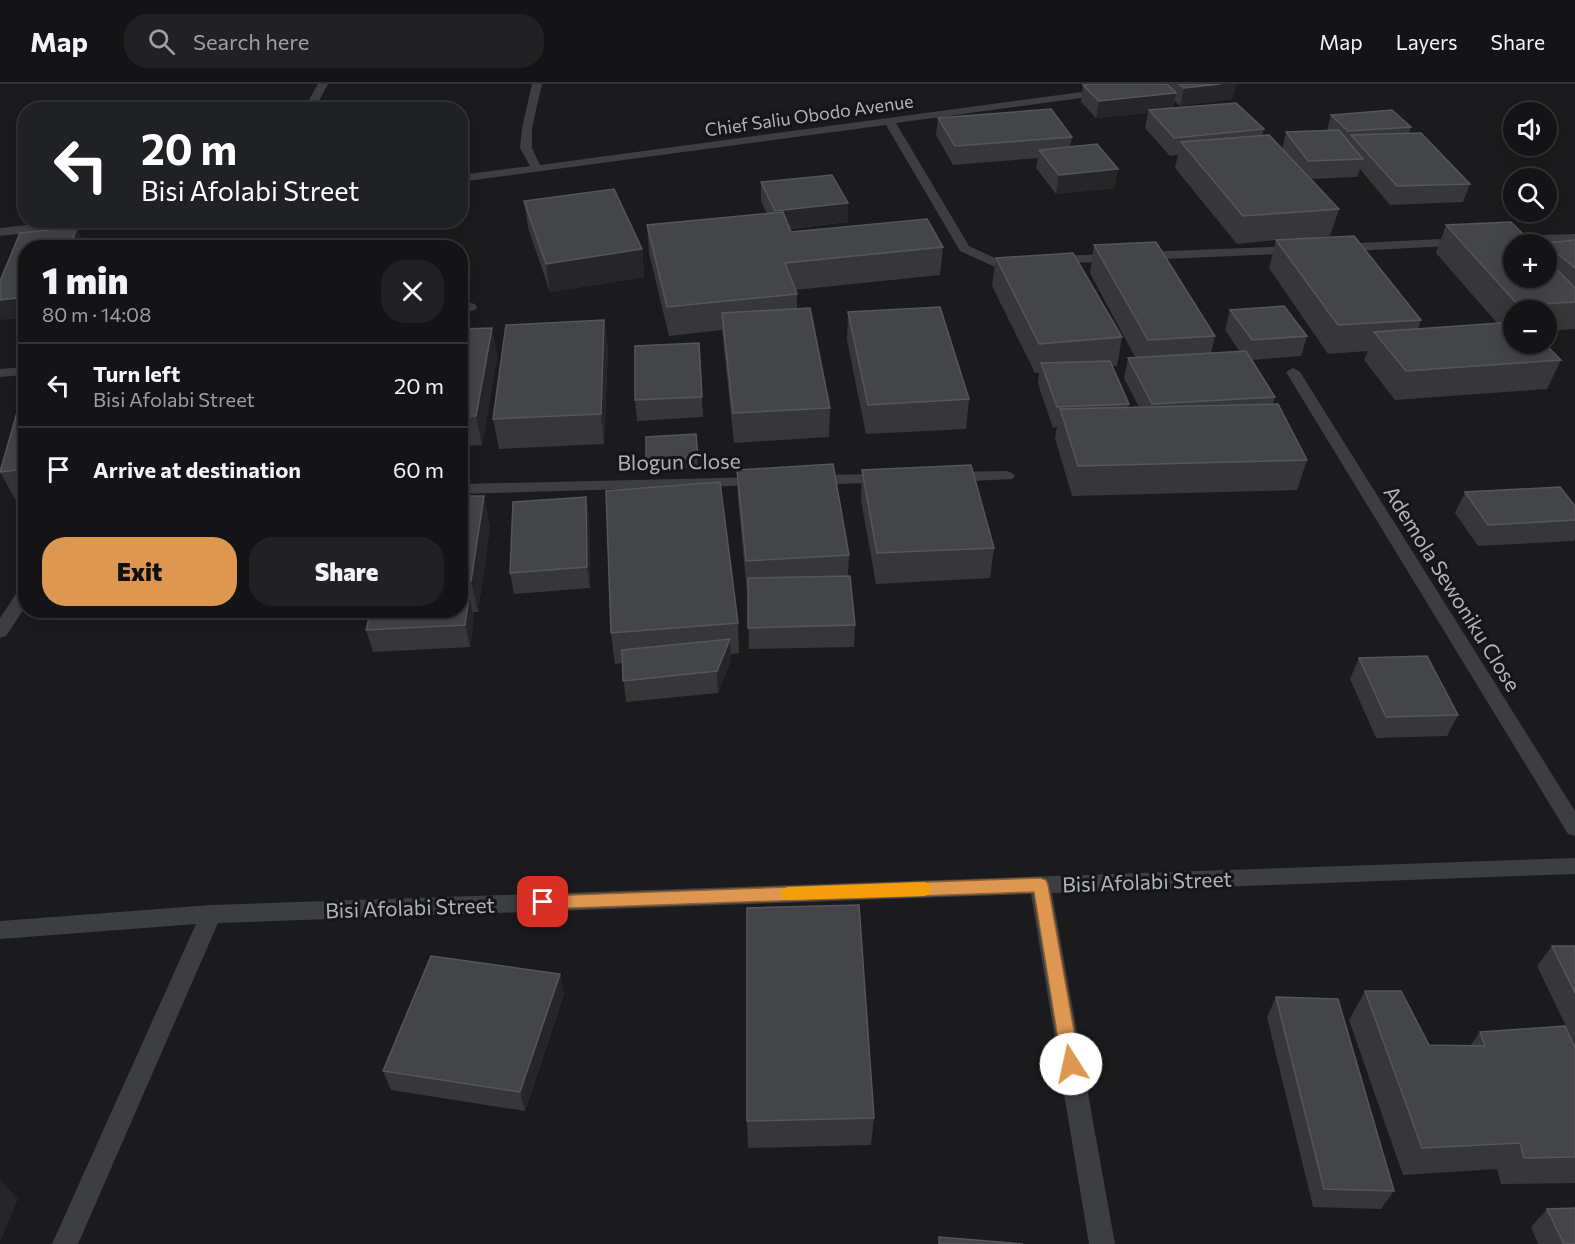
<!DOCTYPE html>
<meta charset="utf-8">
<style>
body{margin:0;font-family:Commissioner,sans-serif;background:#212123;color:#f1f3f6;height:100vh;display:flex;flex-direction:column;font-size:22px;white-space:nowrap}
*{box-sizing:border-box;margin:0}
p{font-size:20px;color:#9d9ea1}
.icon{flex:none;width:33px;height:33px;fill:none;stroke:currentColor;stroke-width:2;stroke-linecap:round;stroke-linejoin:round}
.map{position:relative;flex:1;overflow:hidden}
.sheet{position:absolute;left:18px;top:156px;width:450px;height:378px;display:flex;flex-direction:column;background:#141416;border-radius:24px;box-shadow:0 3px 15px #0003,0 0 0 2px #333335}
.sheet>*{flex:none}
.guide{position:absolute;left:18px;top:18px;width:450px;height:126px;border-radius:24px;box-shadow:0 3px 15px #0003,0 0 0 2px #333335;background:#202124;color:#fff;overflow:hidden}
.fabs{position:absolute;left:1503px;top:18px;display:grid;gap:12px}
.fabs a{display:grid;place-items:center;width:54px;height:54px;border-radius:50%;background:#141416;box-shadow:0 3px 15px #0003,0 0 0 2px #333335;font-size:30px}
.pin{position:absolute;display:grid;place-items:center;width:51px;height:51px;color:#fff;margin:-26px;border-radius:12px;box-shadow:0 3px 9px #0006}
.me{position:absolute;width:66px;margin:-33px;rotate:350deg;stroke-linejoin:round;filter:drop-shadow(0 0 4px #0008)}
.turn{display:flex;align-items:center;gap:21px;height:126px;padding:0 24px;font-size:27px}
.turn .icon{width:78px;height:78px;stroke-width:2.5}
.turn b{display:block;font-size:42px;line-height:51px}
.round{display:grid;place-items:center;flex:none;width:63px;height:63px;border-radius:24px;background:#212123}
.summary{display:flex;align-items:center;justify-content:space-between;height:102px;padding:0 24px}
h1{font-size:36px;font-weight:800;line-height:45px}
.action{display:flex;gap:12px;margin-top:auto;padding:12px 24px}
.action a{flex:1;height:69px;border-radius:24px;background:#de9751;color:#111;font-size:24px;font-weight:800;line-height:69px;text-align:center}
.action a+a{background:#212123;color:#f1f3f6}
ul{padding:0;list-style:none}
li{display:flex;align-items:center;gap:18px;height:84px;padding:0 24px;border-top:2px solid #333335}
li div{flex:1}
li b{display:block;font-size:22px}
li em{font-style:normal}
header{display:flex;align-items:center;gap:36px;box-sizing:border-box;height:84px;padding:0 30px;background:#141416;border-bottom:2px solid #333335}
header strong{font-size:28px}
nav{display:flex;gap:33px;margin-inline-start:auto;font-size:21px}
.search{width:420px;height:54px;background:#212123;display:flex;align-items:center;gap:15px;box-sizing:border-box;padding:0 21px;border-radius:24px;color:#9d9ea1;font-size:22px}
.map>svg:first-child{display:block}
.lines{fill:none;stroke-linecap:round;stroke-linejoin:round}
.minor{fill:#3c3e41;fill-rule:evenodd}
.wall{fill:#37373a}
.shaded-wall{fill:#262628}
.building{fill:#444548;stroke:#55565a;stroke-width:1.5}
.route{fill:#de9751;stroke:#906235;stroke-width:1.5}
.slow{fill:#f59e0b}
.labels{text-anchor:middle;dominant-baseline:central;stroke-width:6;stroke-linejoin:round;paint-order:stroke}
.far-street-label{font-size:18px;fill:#afb4bb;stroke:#161618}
.street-label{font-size:21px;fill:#afb4bb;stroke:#161618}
</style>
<header>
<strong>Map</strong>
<div class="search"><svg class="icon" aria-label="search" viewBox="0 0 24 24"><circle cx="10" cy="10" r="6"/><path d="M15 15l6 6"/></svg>Search here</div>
<nav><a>Map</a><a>Layers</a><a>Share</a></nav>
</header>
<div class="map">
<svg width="1575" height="1160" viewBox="0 0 1575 1160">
<rect width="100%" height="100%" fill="#1b1b1d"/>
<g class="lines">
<g class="minor">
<polygon points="318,0 328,0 314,26 303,26"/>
<polygon points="532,0 542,0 532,44 532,64 540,81 1104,5 1109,8 1104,11 896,39 969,162 997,175 1019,174 1025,178 1019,182 995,183 960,167 886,41 460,98 460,91 530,82 520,64 522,44"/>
<polygon points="72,136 116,136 110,140 0,152 0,144"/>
<polygon points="1575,150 1575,158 1505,160 1499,156 1505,152"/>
<polygon points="1462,154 1466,155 1468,158 1466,161 1337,168 1331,164 1337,160"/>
<polygon points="1297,162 1303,166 1301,169 1142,176 1136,172 1142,168"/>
<polygon points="1115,170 1119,171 1121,174 1119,177 1052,180 1046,176 1052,172"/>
<polygon points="470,219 475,220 477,223 475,226 460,229 460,221"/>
<polygon points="26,283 26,291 0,293 0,285"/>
<polygon points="1293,284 1300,288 1575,727 1575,752 1568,750 1286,288"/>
<polygon points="1007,387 1012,389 1015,392 1012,395 951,398 943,393 951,388"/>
<polygon points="885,390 890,392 893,395 890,398 813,401 805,396 813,391"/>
<polygon points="762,393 768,395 770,398 768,401 460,410 460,400"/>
<polygon points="26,502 26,522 6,552 0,554 0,534 20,504"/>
<polygon points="1575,774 1575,790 1052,809 1115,1160 1089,1160 1031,810 218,839 78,1160 52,1160 196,840 0,855 0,837 211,821"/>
</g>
</g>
<g class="wall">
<polygon points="1089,0 1236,0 1232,15 1180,22 1175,17 1173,24 1264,45 1262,52 1282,65 1286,48 1327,47 1331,31 1411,43 1409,49 1470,100 1463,118 1390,121 1360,85 1357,93 1310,95 1339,125 1330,152 1285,156 1421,236 1418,245 1497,239 1436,169 1446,141 1546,194 1546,160 1545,160 1545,159 1575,156 1575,245 1546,247 1546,226 1514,226 1514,260 1561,276 1547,305 1395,316 1364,276 1368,267 1328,270 1269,184 1276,156 1237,160 1175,84 1178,71 1170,72 1145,44 1148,29 1096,34 1081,18 1083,1"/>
<polygon points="938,34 1072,53 1070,63 1115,104 1056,110 1036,84 1038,74 953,81 936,51"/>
<polygon points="761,98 848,119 848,138 790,145 791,148 943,163 940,191 795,206 797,210 797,225 830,324 829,353 734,359 722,246 669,252 649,169 647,141 767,130 761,117"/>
<polygon points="524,117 642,165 644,193 550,208 528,144"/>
<polygon points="1094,161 1215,252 1211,269 1240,268 1225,246 1230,226 1307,252 1301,272 1252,276 1275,313 1273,320 1307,376 1297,406 1072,412 1055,354 1057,343 1053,344 1038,300 1039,289 1035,289 992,202 996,174 1122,253 1117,282 1112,282 1129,320 1128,323 1139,323 1124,294 1128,274 1135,273 1090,189"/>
<polygon points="848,228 969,315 966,345 866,350 847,256"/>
<polygon points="604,236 608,265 604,360 499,365 493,335"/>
<polygon points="492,244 497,273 482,361 460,362 460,245"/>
<polygon points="699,259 703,333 637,337 635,316"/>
<polygon points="26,297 26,416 16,417 0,388"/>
<polygon points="696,350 698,383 647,386 646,375"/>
<polygon points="737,386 849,471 848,492 855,541 854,563 749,565 748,507 747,507 738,416"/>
<polygon points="862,386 994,464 990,494 876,500 861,416"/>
<polygon points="460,400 468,400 471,412 490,442 478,528 473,528 474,534 470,563 373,568 366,546 460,526"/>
<polygon points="1465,408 1575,422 1575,455 1574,457 1478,462 1455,429"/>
<polygon points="586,413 589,434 590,504 514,510 510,489"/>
<polygon points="248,526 348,526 250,532"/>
<polygon points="738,539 739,569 731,570 731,576 718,609 626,618 622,579 615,580 611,549"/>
<polygon points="1359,574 1458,631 1447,652 1376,654 1350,595"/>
<polygon points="1552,862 1575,862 1575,961 1537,882"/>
<polygon points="560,890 564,910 525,1027 391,1006 383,987"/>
<polygon points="1365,907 1429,961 1470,962 1480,948 1575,963 1575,1099 1501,1100 1497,1085 1403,1091 1349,936"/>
<polygon points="1276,913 1394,1107 1381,1125 1313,1123 1267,933"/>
<polygon points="874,1034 871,1061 748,1064 747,1037"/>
<polygon points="1547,1125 1575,1160 1538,1160 1531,1143"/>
</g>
<g class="shaded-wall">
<polygon points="1220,0 1236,0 1232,15 1180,22 1184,4"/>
<polygon points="1176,9 1173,26 1149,26 1148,29 1096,34 1099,17"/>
<polygon points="1118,85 1115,104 1056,110 1059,91"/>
<polygon points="848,119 848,138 775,146 775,127"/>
<polygon points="77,143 85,163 84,164 70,164"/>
<polygon points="642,165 644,193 550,208 546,180"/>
<polygon points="26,213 26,234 1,236 0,233 0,216"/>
<polygon points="604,236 608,265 604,360 601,330"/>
<polygon points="492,244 497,273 482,361 476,332"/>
<polygon points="468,400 474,430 466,412"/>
<polygon points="484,412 490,442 478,528 471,497"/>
<polygon points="586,413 589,434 590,504 587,483"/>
<polygon points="469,513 474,534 470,563 465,541"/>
<polygon points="730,555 731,576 718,609 717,587"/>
<polygon points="560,890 564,910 525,1027 520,1008"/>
<polygon points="0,1096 18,1115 0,1158"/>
</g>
<g class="building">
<polygon points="1089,0 1167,0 1176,9 1099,17 1083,1"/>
<polygon points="1179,0 1220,0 1184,4"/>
<polygon points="1236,19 1264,45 1174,54 1149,26"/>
<polygon points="1051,25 1072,53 955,62 938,34"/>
<polygon points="1392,26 1411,43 1348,47 1331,31"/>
<polygon points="1339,46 1363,75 1308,77 1286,48"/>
<polygon points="1421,49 1470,100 1397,102 1351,51"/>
<polygon points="1269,51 1339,125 1243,132 1181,58"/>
<polygon points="1097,60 1118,85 1059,91 1039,66"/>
<polygon points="832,91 848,119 775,127 761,98"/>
<polygon points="614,105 642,165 546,180 524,117"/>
<polygon points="783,128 791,148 927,135 943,163 785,179 797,210 667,223 647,141"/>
<polygon points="1511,138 1533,160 1514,160 1514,194 1546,194 1546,174 1575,204 1575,218 1518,221 1446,141"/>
<polygon points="77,143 70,163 26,164 26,213 0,216 0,197 20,149"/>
<polygon points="1354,152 1421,236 1338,241 1276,156"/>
<polygon points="1575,156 1575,184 1545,159"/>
<polygon points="1156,158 1215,252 1148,256 1094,161"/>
<polygon points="1073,169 1122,253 1039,260 996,174"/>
<polygon points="1284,222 1307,252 1252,256 1230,226"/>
<polygon points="940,223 969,315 868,321 848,228"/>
<polygon points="810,224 830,324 733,329 722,229"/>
<polygon points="604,236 601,330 493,335 506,241"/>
<polygon points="1514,238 1514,260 1545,260 1561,276 1406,287 1374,248"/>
<polygon points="492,244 476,332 460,332 460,245"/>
<polygon points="699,259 702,313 635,316 635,262"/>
<polygon points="1246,267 1275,313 1152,320 1128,274"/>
<polygon points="1110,277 1129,320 1057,323 1041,279"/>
<polygon points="26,297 26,385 0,388"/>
<polygon points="1278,320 1307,376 1078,382 1060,325"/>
<polygon points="696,350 698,373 646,375 646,353"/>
<polygon points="833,380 849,471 746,477 737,386"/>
<polygon points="971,381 994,464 877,469 862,386"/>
<polygon points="720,398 738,539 611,549 606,407"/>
<polygon points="460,400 468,400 466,412 484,412 471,497 460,498"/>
<polygon points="1560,403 1575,422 1575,436 1488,441 1465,408"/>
<polygon points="586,413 587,483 510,489 513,418"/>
<polygon points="850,492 855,541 748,544 748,494"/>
<polygon points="460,513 469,513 465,541 366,546 371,526 460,526"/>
<polygon points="730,555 717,587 623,597 622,566"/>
<polygon points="1427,572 1458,631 1386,633 1359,574"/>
<polygon points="859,821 874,1034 747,1037 747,824"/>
<polygon points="1552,862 1575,862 1575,909"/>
<polygon points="431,872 560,890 520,1008 383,987"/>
<polygon points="1365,907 1401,907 1429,961 1485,962 1480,948 1565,942 1575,963 1575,1073 1524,1074 1520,1059 1422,1064"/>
<polygon points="1276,913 1338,915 1394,1107 1324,1105"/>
<polygon points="1575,1124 1575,1160 1564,1160 1547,1125"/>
<polygon points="939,1153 1023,1160 939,1160"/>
</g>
<polygon class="route" points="1040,794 1046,796 1048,801 1080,980 1077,986 1071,989 1065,986 1062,980 1034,808 543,825 537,823 535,818 537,814 543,812"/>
<polygon class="slow" points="924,798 930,800 932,805 930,810 924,812 788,816 783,814 780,810 783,805 788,803"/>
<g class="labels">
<g class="far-street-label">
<text transform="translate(809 31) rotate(-8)">Chief Saliu Obodo Avenue</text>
</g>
<g class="street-label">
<text transform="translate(679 377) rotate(-1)">Blogun Close</text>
<text transform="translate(1453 504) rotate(58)">Ademola Sewoniku Close</text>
<text transform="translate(1147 797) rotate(-2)">Bisi Afolabi Street</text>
<text transform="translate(410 823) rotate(-2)">Bisi Afolabi Street</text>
</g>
</g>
</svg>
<div class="fabs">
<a><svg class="icon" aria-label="sound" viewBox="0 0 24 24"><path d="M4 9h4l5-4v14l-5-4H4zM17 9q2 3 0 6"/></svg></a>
<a><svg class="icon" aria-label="search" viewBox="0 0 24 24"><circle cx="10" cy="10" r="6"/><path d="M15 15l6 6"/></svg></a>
<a>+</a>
<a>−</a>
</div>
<div class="pin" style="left:543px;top:818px;background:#d93025"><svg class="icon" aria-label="arrive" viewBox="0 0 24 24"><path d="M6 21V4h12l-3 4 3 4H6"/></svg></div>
<svg class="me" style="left:1071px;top:980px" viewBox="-20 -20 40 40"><circle r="19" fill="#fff"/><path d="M0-13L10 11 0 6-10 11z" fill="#de9751"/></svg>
<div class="guide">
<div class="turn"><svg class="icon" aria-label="left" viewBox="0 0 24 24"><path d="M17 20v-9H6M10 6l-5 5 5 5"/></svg><div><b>20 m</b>Bisi Afolabi Street</div></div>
</div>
<section class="sheet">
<div class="summary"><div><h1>1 min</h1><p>80 m · 14:08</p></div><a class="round"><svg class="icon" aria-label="close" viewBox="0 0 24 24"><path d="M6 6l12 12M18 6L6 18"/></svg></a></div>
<ul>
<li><svg class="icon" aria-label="left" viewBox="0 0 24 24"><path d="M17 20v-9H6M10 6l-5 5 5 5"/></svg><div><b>Turn left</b><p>Bisi Afolabi Street</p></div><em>20 m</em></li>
<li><svg class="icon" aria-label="arrive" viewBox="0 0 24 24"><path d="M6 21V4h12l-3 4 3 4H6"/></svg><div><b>Arrive at destination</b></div><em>60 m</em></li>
</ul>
<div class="action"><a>Exit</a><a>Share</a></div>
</section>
</div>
